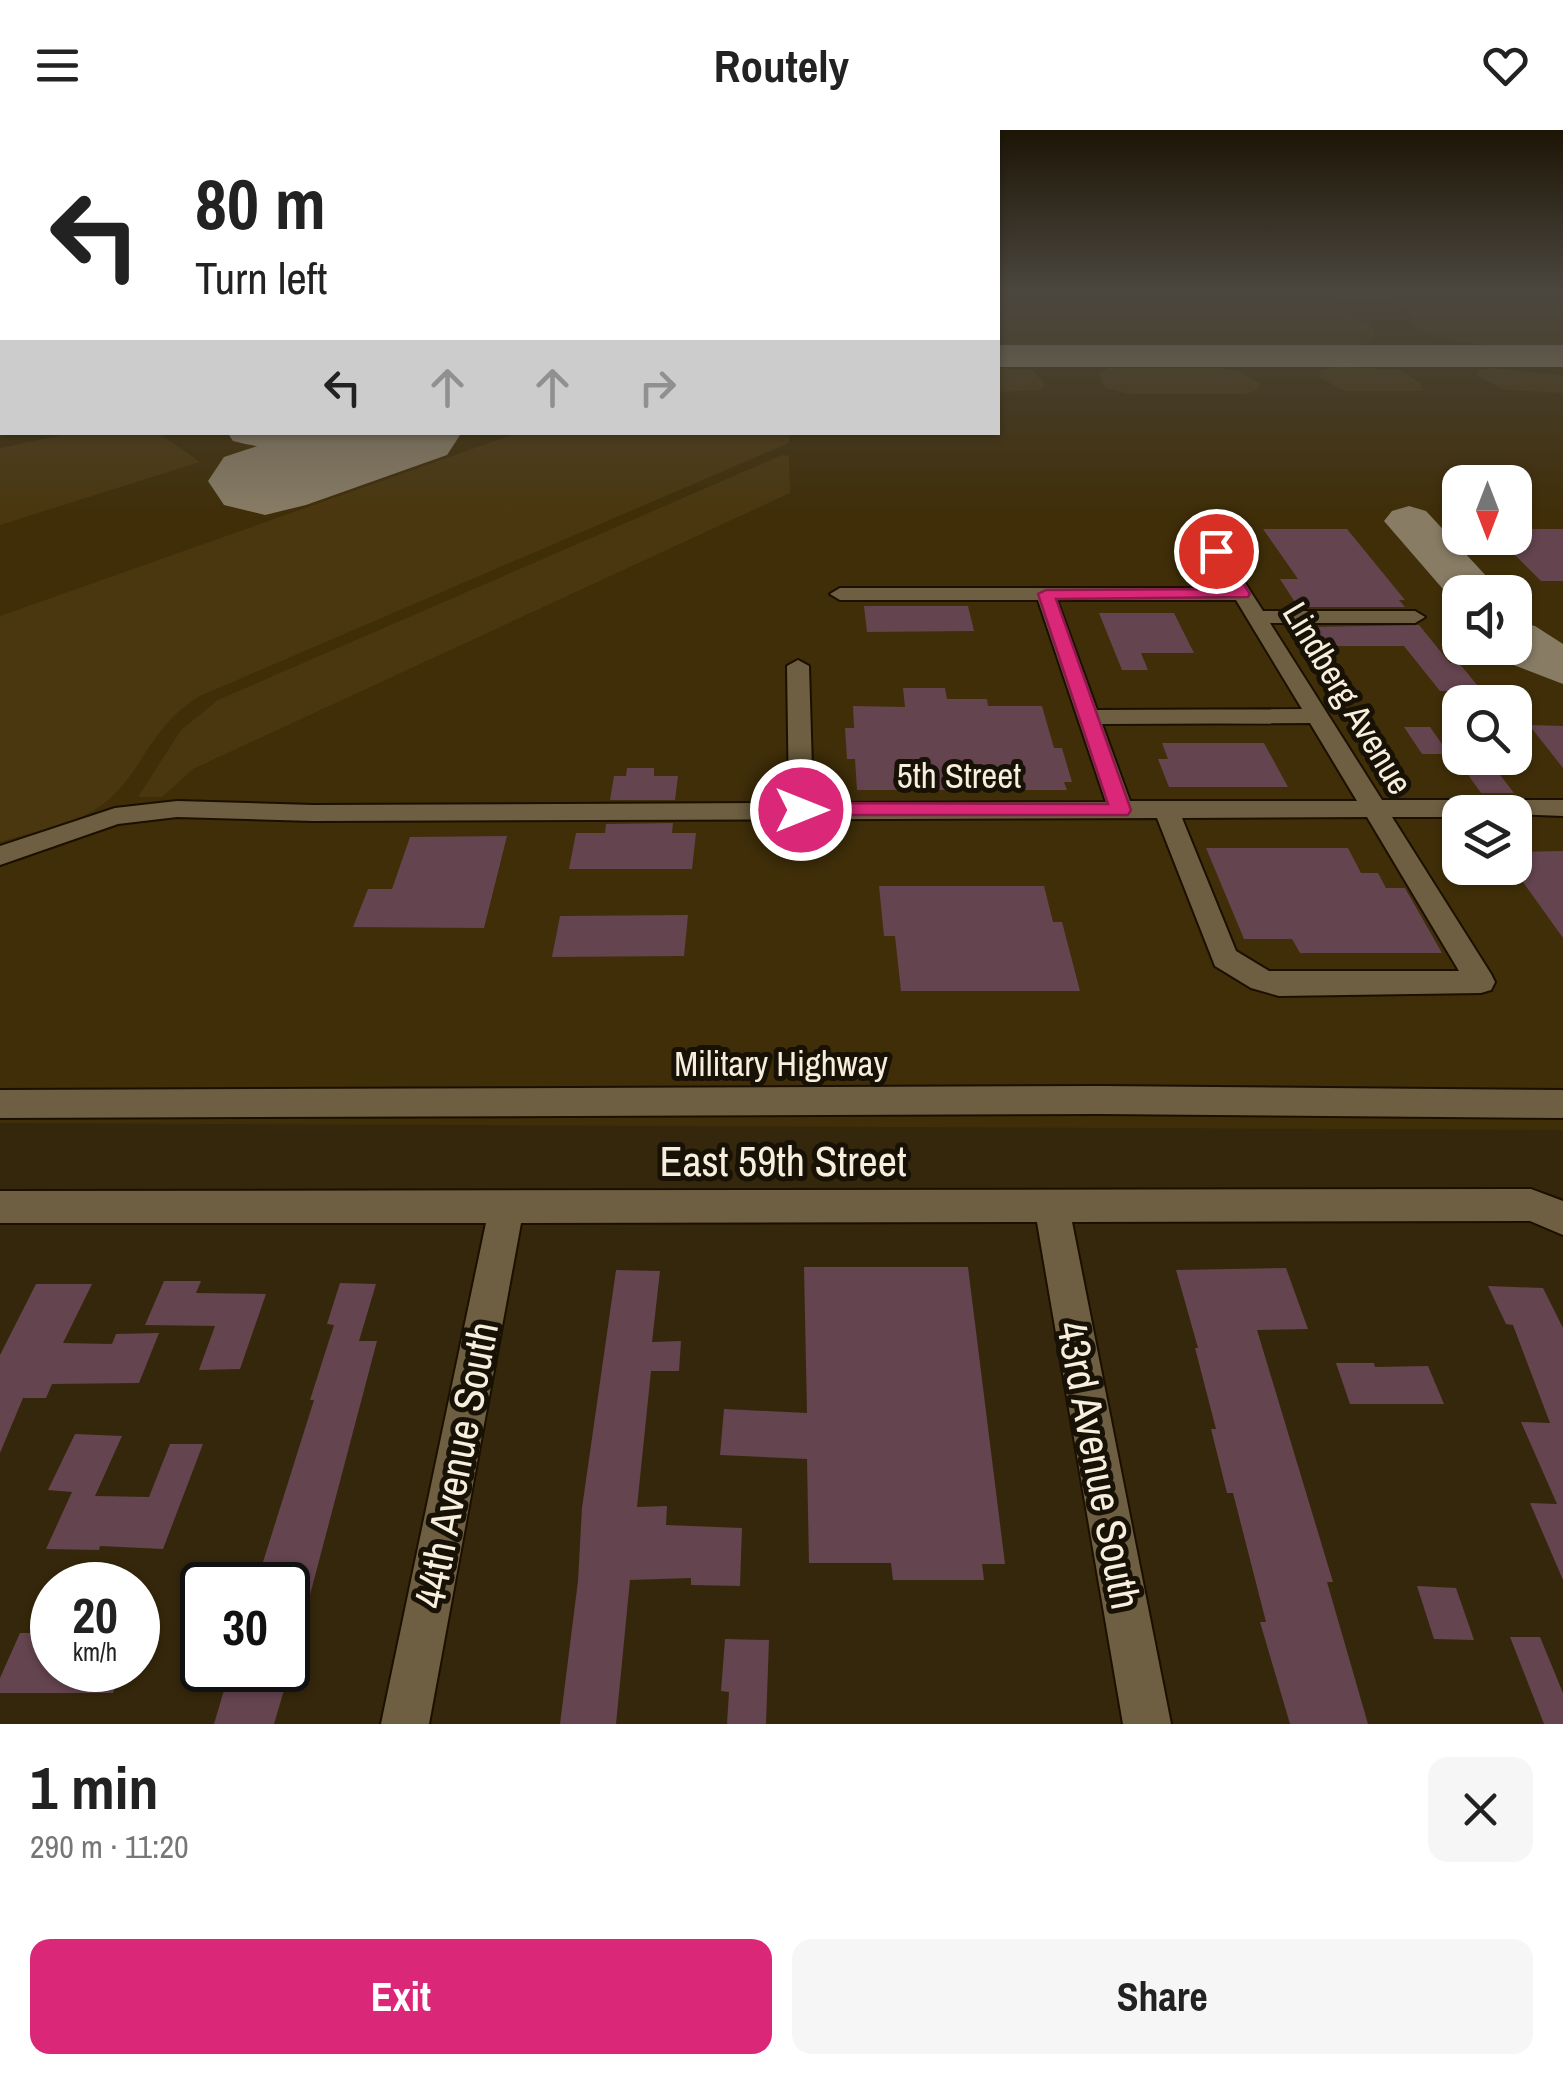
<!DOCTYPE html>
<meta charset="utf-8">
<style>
body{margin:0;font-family:"Archivo Narrow",sans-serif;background:#f6f6f6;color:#222;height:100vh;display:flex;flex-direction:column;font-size:38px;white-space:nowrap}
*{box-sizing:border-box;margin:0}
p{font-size:32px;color:#767676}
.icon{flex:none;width:55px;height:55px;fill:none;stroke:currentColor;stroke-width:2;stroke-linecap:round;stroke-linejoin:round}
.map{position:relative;height:1594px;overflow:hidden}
.panel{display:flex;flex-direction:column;background:#fff;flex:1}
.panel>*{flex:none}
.banner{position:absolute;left:0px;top:0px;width:1000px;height:305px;box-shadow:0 2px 8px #0004;background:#fff;color:#222;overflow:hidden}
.needle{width:65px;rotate:180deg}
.fabs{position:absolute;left:1442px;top:335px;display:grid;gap:20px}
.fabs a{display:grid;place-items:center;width:90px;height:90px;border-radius:20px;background:#fff;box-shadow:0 2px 8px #0004;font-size:50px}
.speed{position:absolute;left:30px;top:1432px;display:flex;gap:20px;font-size:50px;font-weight:700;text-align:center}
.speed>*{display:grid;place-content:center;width:130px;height:130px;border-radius:50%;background:#fff;box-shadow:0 2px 8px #0004;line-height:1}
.speed small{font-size:25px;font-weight:400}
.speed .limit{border:5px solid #111;border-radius:15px;background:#fff;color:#111}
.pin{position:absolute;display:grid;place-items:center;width:85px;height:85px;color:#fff;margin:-42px;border:5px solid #fff;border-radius:50%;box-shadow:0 2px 10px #0007}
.me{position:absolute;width:110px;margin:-55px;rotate:90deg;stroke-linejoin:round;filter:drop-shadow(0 0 8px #0008)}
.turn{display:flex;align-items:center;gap:35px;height:210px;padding:0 30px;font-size:45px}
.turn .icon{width:130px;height:130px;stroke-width:2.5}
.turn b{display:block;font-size:70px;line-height:85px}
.lanes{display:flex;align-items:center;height:95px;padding:0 30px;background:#0003;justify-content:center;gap:50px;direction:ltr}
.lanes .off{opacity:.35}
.round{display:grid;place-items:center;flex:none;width:105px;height:105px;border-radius:20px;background:#f6f6f6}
.head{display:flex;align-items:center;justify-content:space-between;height:170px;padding:0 30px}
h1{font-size:60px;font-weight:700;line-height:75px}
.cta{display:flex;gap:20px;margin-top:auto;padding:20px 30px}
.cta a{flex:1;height:115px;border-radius:20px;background:#db2777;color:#fff;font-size:40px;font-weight:700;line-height:115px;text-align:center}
.cta a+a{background:#f6f6f6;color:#222}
header{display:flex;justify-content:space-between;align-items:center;height:130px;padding:0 30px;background:#fff;font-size:45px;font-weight:700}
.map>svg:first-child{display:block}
.built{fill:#3f2e08;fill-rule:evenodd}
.green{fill:#4a370f}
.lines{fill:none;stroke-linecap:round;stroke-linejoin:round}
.taxiway{fill:#887c65;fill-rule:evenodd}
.runway{fill:#887c65;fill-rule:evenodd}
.building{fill:#64444f}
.minor-casing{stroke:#1b1000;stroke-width:4}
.minor{fill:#6e5f42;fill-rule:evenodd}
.route{fill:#db2777;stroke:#8e194d;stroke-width:2.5}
.labels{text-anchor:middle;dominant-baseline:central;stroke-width:10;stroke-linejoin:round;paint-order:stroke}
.street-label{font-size:35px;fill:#f7eedd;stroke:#181106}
.near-street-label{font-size:42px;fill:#f7eedd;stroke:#181106}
</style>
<header><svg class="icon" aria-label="menu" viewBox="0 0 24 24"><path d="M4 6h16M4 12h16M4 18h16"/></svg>Routely<svg class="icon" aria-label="heart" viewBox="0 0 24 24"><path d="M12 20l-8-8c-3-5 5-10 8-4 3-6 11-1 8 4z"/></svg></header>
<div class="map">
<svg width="1563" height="1594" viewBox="0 0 1563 1594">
<rect width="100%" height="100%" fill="#35270b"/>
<path class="built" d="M0 161 2 302H998V161H1563V1000L0 993ZM1460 352H1515V408H1460ZM1460 462H1515V518H1460ZM1460 572H1515V628H1460ZM1460 682H1515V738H1460Z"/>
<g class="green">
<path d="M998 161H1563V215C1512 215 1460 221 1413 196L1408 180C1384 169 1360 165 1334 172L1336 179 1367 193 1375 201 1373 210 1360 216 998 215Z"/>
<polygon points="1338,237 1400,240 1421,254 1422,261 1343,261 1320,247 1321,240"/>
<polygon points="998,238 1032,240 1045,254 1041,260 998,262"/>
<polygon points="1108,238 1222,238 1240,241 1260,254 1258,260 1245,264 1130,264 1105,258 1098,243"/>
<polygon points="1491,238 1563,245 1563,263 1505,260 1478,246 1478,240"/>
<path d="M520 302 790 303 789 313 200 566C148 597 142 646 102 675 73 696 34 701 0 712V486Z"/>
<polygon points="71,303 159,303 200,332 0,395 0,318"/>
<polygon points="782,325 789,326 790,363 193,639 162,667 138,667 181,600 218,570"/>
</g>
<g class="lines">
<g class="taxiway">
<rect x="998" y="215" width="565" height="22"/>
<path d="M227 302H421L415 311C355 326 292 326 233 311Z"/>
<polygon points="1409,376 1426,381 1501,462 1460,462 1460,475 1455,473 1384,391 1392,381"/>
<polygon points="1515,491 1535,496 1563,514 1563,554 1511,534 1495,520 1493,518 1515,518"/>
</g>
<polygon class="runway" points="300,302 462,302 447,325 306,375 265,385 224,375 208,351 224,327"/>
</g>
<g class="building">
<polygon points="1263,399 1347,399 1405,470 1399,470 1405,477 1298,477 1280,449 1298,449"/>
<polygon points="1515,399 1563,399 1563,451 1541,451 1498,408 1515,408"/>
<polygon points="864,476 968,476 974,501 867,502"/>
<polygon points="1099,483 1174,483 1194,523 1141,523 1148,540 1122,540"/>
<polygon points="1419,495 1450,533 1459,533 1482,561 1440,561 1404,516 1324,516 1311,497"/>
<polygon points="903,558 945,558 947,569 987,569 988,576 1042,576 1054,618 1062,618 1072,652 1064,652 1067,660 857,660 855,629 847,629 845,598 854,598 853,576 905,577"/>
<polygon points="1529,595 1563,596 1563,638"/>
<polygon points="1404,597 1430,597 1449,624 1422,624"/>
<polygon points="1162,613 1264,613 1288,657 1169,657 1158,629 1168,629"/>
<polygon points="1456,628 1487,628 1514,663 1481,663"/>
<polygon points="627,638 654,638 654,646 678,646 675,670 610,670 614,646 626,646"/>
<polygon points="673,693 672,703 696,703 692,739 569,739 576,703 605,703 606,694"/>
<polygon points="507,706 484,798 353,797 368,759 392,759 410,707"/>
<polygon points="1206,718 1348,718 1361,743 1378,743 1386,758 1405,758 1442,823 1300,823 1292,809 1244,809"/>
<polygon points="1563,721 1563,808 1515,741 1515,722"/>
<polygon points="879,756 1044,756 1053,792 1062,792 1080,861 901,861 895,806 884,806"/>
<polygon points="688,785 684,826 552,827 560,786"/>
<polygon points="804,1137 968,1137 1005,1434 982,1434 984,1450 893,1450 891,1433 809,1433 807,1329 720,1325 724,1279 807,1283"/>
<polygon points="1286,1138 1308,1199 1257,1200 1333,1452 1327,1452 1368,1594 1290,1594 1260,1492 1266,1492 1233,1363 1227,1363 1211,1299 1216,1299 1195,1218 1198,1218 1176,1140"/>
<polygon points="616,1140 660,1141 652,1212 681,1211 679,1241 651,1241 637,1377 667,1376 666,1395 742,1398 740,1456 691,1455 691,1448 630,1450 616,1594 560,1594 578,1451 582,1378"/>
<polygon points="164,1151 201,1151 196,1163 266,1164 240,1239 199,1240 215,1196 145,1195"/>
<polygon points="340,1153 376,1154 359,1211 377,1211 296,1518 288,1517 288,1449 258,1448 314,1270 310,1270 334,1195 327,1194"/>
<polygon points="36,1154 92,1154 63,1213 112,1214 116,1204 159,1203 139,1253 52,1254 46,1268 23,1268 0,1323 0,1225"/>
<polygon points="1488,1156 1543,1158 1563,1198 1563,1450 1530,1373 1557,1374 1521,1292 1550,1293 1513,1195 1506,1194"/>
<polygon points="1336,1233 1374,1233 1375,1237 1428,1236 1444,1274 1350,1274"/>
<polygon points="75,1304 122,1306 95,1366 149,1367 170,1314 203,1314 163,1419 100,1416 99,1420 46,1419 72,1362 48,1360"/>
<polygon points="1417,1456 1456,1458 1474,1510 1434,1509"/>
<polygon points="20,1503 52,1503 52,1540 121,1540 113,1563 0,1563 0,1548"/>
<polygon points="1510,1507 1540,1507 1563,1563 1563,1594 1544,1594"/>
<polygon points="725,1509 769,1510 766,1594 727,1594 729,1562 721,1561"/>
<polygon points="230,1540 290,1540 274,1594 214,1594"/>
</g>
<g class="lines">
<defs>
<g id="minor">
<path d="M1216 416 1222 417 1263 481H1415L1425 487 1415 493H1270L1382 670H1563V686L1460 682V687H1392L1491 844 1495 852 1491 860 1481 863 1279 866 1251 858 1215 836 1157 688 313 691 177 687 118 694 0 735V716L115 678 177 671 313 675 789 673 787 536 798 530 809 536 813 673 1106 672 1038 470H840L830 464 840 458H1229L1207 421ZM1057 470H1236L1302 579 1097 580ZM1310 593 1357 671H1130L1102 594ZM1367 687 1459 841H1269L1236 821 1182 688Z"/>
<polygon points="1101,956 1563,960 1563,988 1101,984 0,988 0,960"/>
<polygon points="1531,1059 1563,1071 1563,1105 1530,1091 1072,1092 1171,1594 1123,1594 1037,1092 521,1093 429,1594 381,1594 486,1093 0,1093 0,1061"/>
</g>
</defs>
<use href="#minor" class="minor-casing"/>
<use href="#minor" class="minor"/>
</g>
<linearGradient id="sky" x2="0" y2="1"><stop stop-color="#1d1506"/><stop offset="0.42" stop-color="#4b473f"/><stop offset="1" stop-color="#4b473f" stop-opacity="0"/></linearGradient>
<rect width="1563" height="384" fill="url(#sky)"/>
<polygon class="route" points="1216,416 1221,418 1250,464 1248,467 1056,469 1131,680 1128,685 794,685 791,680 801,673 1108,674 1038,464 1046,460 1231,459 1208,421"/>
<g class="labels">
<g class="street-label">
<text transform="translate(1348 568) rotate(59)">Lindberg Avenue</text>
<text x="959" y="645">5th Street</text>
<text x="781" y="933">Military Highway</text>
</g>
<g class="near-street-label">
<text x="783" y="1031">East 59th Street</text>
<text transform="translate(456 1335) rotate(-79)">44th Avenue South</text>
<text transform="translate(1099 1335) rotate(79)">43rd Avenue South</text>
</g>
</g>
</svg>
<div class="fabs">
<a><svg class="needle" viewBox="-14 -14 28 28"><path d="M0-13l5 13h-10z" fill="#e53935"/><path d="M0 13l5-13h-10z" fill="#767676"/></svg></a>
<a><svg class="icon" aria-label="sound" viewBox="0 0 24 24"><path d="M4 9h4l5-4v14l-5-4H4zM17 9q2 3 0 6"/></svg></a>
<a><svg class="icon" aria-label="search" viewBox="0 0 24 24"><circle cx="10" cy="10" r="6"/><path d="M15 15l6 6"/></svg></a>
<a><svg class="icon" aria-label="layers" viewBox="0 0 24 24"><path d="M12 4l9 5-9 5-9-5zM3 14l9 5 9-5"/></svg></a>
</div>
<div class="speed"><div>20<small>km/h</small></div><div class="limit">30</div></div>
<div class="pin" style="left:1216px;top:421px;background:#d93025"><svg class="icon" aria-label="arrive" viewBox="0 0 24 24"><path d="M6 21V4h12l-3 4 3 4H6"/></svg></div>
<svg class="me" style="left:801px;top:680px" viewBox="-20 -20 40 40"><circle r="17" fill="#db2777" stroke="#fff" stroke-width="3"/><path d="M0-11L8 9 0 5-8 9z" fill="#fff"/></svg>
<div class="banner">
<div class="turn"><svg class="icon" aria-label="left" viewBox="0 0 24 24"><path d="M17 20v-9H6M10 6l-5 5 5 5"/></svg><div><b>80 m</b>Turn left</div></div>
<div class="lanes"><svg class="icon" aria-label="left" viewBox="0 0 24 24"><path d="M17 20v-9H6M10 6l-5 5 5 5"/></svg><svg class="icon off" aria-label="ahead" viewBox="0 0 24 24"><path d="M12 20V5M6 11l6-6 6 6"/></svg><svg class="icon off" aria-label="ahead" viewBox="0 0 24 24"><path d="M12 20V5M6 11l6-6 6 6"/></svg><svg class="icon off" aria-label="right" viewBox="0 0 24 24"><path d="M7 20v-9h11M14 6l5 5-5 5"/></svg></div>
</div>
</div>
<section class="panel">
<div class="head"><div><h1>1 min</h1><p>290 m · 11:20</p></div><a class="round"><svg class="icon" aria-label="close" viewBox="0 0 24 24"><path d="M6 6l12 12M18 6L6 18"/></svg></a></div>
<div class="cta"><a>Exit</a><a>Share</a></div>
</section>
